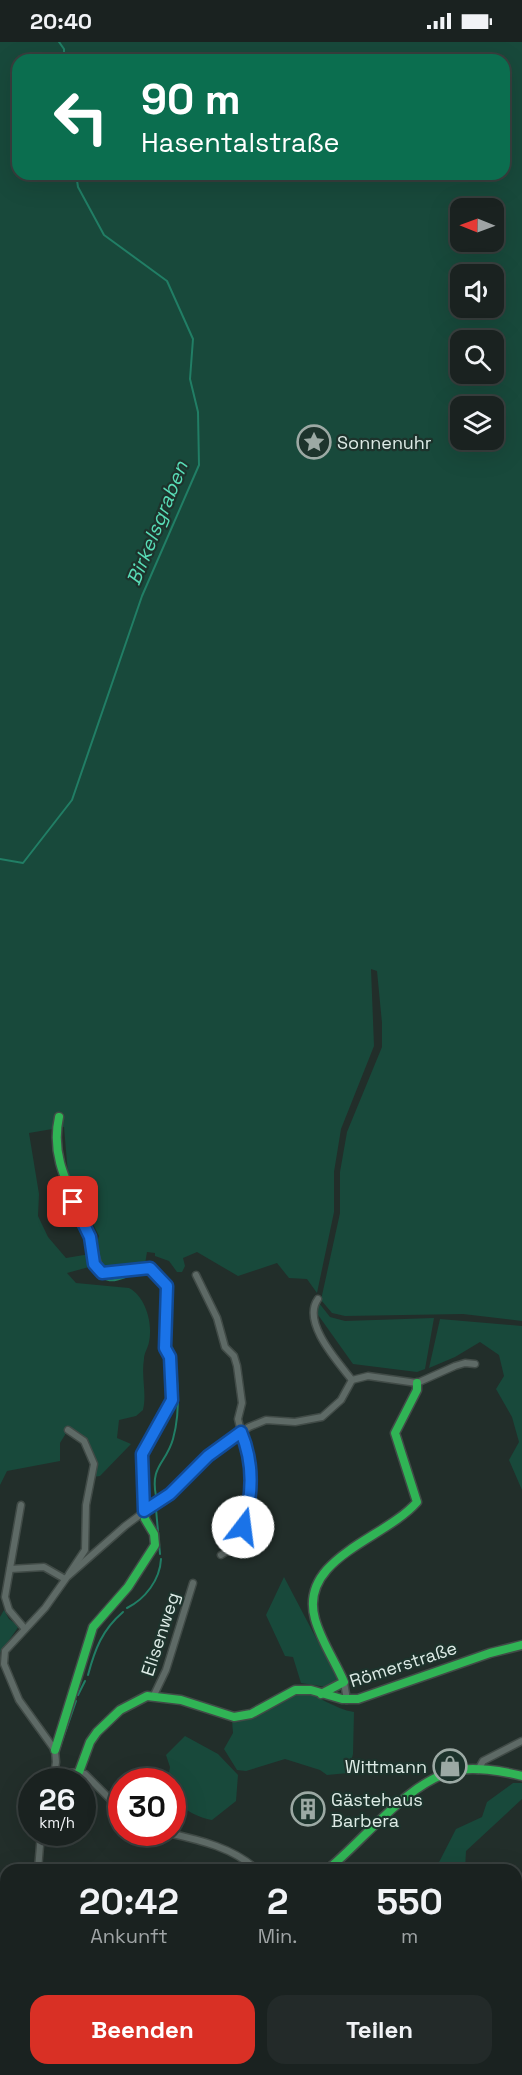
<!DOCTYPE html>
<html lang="de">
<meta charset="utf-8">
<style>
body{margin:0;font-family:"Space Grotesk",sans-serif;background:#232a29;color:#f1f3f6;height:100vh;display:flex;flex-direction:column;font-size:22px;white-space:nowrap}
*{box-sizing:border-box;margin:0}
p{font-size:20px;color:#9fa4a5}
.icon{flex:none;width:33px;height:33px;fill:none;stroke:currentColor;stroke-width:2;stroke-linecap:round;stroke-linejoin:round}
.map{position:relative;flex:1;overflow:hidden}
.details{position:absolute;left:0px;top:1822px;width:522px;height:212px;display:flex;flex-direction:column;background:#1a2220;border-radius:18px 18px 0 0;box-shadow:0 6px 24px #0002,0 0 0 2px #383f3e}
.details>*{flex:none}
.top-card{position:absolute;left:12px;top:12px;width:498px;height:126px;border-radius:18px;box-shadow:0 6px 24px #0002,0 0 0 2px #383f3e;background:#0b6e4f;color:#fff;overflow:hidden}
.needle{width:39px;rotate:271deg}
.buttons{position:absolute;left:450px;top:156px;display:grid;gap:12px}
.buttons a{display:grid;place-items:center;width:54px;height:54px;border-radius:12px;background:#1a2220;box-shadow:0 6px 24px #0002,0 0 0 2px #383f3e;font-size:30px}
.speed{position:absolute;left:18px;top:1726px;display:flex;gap:12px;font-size:30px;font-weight:700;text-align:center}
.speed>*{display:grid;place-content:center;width:78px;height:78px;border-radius:50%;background:#1a2220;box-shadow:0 6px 24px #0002,0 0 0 2px #383f3e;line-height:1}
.speed small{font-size:15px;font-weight:400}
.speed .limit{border:9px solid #d22;background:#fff;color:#111}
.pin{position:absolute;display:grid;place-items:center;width:51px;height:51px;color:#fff;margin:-26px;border-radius:12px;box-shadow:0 3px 9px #0006}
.me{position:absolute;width:66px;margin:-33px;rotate:15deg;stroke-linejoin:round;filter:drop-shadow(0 0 4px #0008)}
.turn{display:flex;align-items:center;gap:21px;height:126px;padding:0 30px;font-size:27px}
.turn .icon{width:78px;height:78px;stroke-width:2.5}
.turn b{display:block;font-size:42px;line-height:51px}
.eta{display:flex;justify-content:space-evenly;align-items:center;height:102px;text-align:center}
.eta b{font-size:36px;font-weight:700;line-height:42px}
.button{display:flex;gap:12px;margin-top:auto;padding:12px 30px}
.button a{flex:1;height:69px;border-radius:18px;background:#d93025;color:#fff;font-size:24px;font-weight:700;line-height:69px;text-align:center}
.button a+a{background:#232a29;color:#f1f3f6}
.status{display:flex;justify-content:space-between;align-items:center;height:42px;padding:0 30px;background:#1a2220;direction:ltr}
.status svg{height:16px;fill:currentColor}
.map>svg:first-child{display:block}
.green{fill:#18493b;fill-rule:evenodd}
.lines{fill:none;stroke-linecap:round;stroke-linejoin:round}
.stream{stroke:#217e65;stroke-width:2}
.street-casing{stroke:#414b47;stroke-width:9}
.fast-casing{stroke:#414b47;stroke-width:11}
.street{stroke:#5e6a66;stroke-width:6}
.fast{stroke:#30b455;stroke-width:8}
.route-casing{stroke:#114b97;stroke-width:15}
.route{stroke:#1a73e8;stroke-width:10}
.labels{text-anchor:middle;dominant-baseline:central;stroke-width:4.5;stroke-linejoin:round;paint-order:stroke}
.poi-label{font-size:18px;fill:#ddebe6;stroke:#1d332c;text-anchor:start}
.street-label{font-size:18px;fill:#ddebe6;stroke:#1d332c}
.water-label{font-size:20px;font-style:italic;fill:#58dcb6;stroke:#1d332c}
</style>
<div class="status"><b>20:40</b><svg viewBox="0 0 49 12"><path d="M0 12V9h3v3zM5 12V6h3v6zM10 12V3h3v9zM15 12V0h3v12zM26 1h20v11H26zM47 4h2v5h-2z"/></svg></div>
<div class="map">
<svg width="522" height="2033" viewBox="0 0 522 2033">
<rect width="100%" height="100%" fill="#222e2a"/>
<g class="green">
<path d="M0 0H522V1279L463 1272 345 1274 332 1271 321 1258 340 1171V1130L347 1090 382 1005V981L377 929 371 927 374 1004 341 1087 334 1130V1170L317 1251 307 1237 289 1236 277 1221 238 1234 197 1210 183 1216 185 1224 182 1230H177L169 1219 155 1214V1211L147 1210 145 1222 102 1231 93 1213 99 1194 68 1132 64 1085 29 1091 39 1152 38 1174 48 1195 66 1216 90 1212 89 1225 67 1231 76 1241 129 1246C146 1255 153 1282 149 1300 148 1306 144 1311 144 1317 141 1335 147 1351 143 1368L136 1374 119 1378 117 1396 131 1402 100 1434 93 1435C94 1413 85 1400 68 1388L60 1401V1419L7 1429 0 1443ZM18 18H504V132H18ZM460 166H494V200H460ZM460 232H494V266H460ZM460 298H494V332H460ZM460 364H494V398H460Z"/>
<polygon points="319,1261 330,1275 345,1279 434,1276 425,1327 417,1330 353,1322 316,1270"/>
<polygon points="440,1277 522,1284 522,1448 509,1418 519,1400 512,1375 496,1347 504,1334 499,1313 480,1300 455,1315 429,1326"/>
<polygon points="284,1535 337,1636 336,1642 326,1645 301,1641 293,1615 285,1614 266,1573"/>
<polygon points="4,1568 9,1577 19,1584 0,1611 0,1575"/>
<path d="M299 1649C319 1653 334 1667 354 1670L353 1712 348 1731 327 1733 320 1728 285 1717 246 1729 237 1728 224 1707 233 1691 232 1678C262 1678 273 1658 299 1649Z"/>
<path d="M185 1694 218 1712 238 1733 236 1759 212 1778C192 1774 172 1763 172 1740L168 1737 170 1725 166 1713Z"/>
<polygon points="513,1741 522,1741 522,1757 466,1809 465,1828 435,1828 456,1787 482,1775 487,1760"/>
</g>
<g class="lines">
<g class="stream">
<polyline points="59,0 64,7 64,18"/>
<polyline points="0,817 23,821 72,758 142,554 199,423 198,370 190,337 193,297 167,239 104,193 78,145 76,132"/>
<path d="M90 1215 89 1225C118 1254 121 1226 151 1232"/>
<path d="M156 1454C150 1423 166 1422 173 1397 181 1368 179 1327 169 1299"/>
<polyline points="156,1467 160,1512"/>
<path d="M127 1566C145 1557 160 1538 161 1517"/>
<path d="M88 1633C95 1607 102 1588 123 1570"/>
<polyline points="78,1653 85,1639"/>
<polyline points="59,1708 76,1659"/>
<polyline points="516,1968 522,1961"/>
<polyline points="486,2033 487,2028"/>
</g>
<defs>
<g id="street">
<polyline points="196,1233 217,1276 225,1305 234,1314 237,1324 242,1361 238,1377 251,1431 250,1456 243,1485 231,1507 221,1513"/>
<polyline points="352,1338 368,1334 417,1341 455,1324 465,1321 475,1322"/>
<polyline points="68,1388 84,1399 94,1422 86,1463 85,1508 69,1532"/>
<polyline points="21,1463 5,1555 9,1568 25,1587"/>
<polyline points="10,1527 44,1525 65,1537"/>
<polyline points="344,1640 347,1658"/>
<polyline points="154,1653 166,1628 193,1541"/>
<polyline points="478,1728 483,1719 522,1699"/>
<polyline points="55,1732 79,1730 85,1732 122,1769"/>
<path d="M53 1740 56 1720 55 1708 19 1658 4 1622 5 1609 45 1566 67 1535 125 1484 179 1444 208 1414 249 1385 266 1378 295 1380 322 1375 341 1358 352 1338C338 1320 301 1280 318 1257"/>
<path d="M168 1791C200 1798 234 1806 257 1828"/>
<polyline points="38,1828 41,1791"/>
<polyline points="0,1851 6,1854"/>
<polyline points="516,1905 520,1903"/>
<polyline points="516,2021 522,2017"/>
<polyline points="137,2028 140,2033"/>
<polyline points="376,2028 385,2033"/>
<polyline points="510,2028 513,2033"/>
<polyline points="100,2033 105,2028"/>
<polyline points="314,2033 320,2028"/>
<polyline points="453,2033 460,2028"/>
</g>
<g id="fast">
<path d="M321 1652 344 1640C335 1619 321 1599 315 1577 298 1516 385 1497 417 1460L395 1391 417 1348V1341"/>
<path d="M55 1708 93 1585 128 1545 155 1503 154 1492 145 1477 141 1418 148 1399 172 1358 169 1315 165 1306 167 1244 150 1226 102 1231C93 1219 94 1205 89 1191 74 1151 49 1120 59 1075"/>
<polyline points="79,1730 90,1700 97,1690 120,1668 147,1654 181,1658 234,1675 251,1672 295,1648 311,1648 342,1657 358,1657 490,1611 522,1603"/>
<path d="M327 1828C364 1798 407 1741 453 1729 473 1724 503 1729 522 1734"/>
</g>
</defs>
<use href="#street" class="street-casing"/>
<use href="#fast" class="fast-casing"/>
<use href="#street" class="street"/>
<use href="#fast" class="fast"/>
</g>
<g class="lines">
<defs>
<path id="route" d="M73 1160 90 1195 94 1222 102 1231 150 1226 167 1244 165 1306 170 1315 172 1358 142 1412 144 1469 170 1452 208 1414 241 1390C254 1421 253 1453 243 1485"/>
</defs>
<use href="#route" class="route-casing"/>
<use href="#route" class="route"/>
</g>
<defs>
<symbol id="sight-ring" viewBox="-11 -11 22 22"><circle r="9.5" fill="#1d332c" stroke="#9ca9a4" stroke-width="1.5"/><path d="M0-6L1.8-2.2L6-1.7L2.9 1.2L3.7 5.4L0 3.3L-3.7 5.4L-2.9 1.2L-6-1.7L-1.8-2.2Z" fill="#9ca9a4"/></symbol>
<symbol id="shop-ring" viewBox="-11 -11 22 22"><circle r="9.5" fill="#1d332c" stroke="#9ca9a4" stroke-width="1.5"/><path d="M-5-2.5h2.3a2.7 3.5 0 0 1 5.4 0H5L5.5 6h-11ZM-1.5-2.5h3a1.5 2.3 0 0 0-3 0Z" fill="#9ca9a4"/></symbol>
<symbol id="building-ring" viewBox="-11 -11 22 22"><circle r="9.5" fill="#1d332c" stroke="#9ca9a4" stroke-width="1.5"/><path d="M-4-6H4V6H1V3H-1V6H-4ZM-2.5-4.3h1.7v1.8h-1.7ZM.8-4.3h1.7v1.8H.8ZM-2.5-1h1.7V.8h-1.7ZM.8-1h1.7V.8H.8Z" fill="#9ca9a4"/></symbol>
</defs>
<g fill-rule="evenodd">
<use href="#sight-ring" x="295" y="381" width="38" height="38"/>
<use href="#shop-ring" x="431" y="1705" width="38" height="38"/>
<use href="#building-ring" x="289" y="1748" width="38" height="38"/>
</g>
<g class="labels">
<g class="poi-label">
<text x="337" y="400">Sonnenuhr</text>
<text x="427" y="1724" text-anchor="end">Wittmann</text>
<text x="331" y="1757">Gästehaus<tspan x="331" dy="21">Barbera</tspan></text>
</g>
<g class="street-label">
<text transform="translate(160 1592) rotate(-72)">Elisenweg</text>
<text transform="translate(403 1622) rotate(-18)">Römerstraße</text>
</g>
<g class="water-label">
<text transform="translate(157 481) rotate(-68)">Birkelsgraben</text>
</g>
</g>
</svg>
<div class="buttons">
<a><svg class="needle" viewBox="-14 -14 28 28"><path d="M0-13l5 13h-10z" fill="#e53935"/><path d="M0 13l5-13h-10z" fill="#9fa4a5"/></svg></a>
<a><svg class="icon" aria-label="sound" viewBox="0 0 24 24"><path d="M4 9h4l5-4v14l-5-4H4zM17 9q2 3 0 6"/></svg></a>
<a><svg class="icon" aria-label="search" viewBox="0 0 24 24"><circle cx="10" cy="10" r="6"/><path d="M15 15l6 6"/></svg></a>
<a><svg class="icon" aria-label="layers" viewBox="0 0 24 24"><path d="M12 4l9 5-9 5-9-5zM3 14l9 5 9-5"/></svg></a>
</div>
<div class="speed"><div>26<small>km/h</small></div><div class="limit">30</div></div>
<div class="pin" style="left:73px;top:1160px;background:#d93025"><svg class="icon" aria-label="arrive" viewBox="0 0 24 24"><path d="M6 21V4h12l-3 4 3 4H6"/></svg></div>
<svg class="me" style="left:243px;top:1485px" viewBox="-20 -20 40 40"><circle r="19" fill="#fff"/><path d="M0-13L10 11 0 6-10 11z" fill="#1a73e8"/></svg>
<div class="top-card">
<div class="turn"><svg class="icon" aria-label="left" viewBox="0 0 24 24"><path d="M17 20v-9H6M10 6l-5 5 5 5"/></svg><div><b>90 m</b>Hasentalstraße</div></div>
</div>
<section class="details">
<div class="eta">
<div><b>20:42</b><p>Ankunft</p></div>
<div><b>2</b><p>Min.</p></div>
<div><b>550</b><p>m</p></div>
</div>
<div class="button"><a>Beenden</a><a>Teilen</a></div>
</section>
</div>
